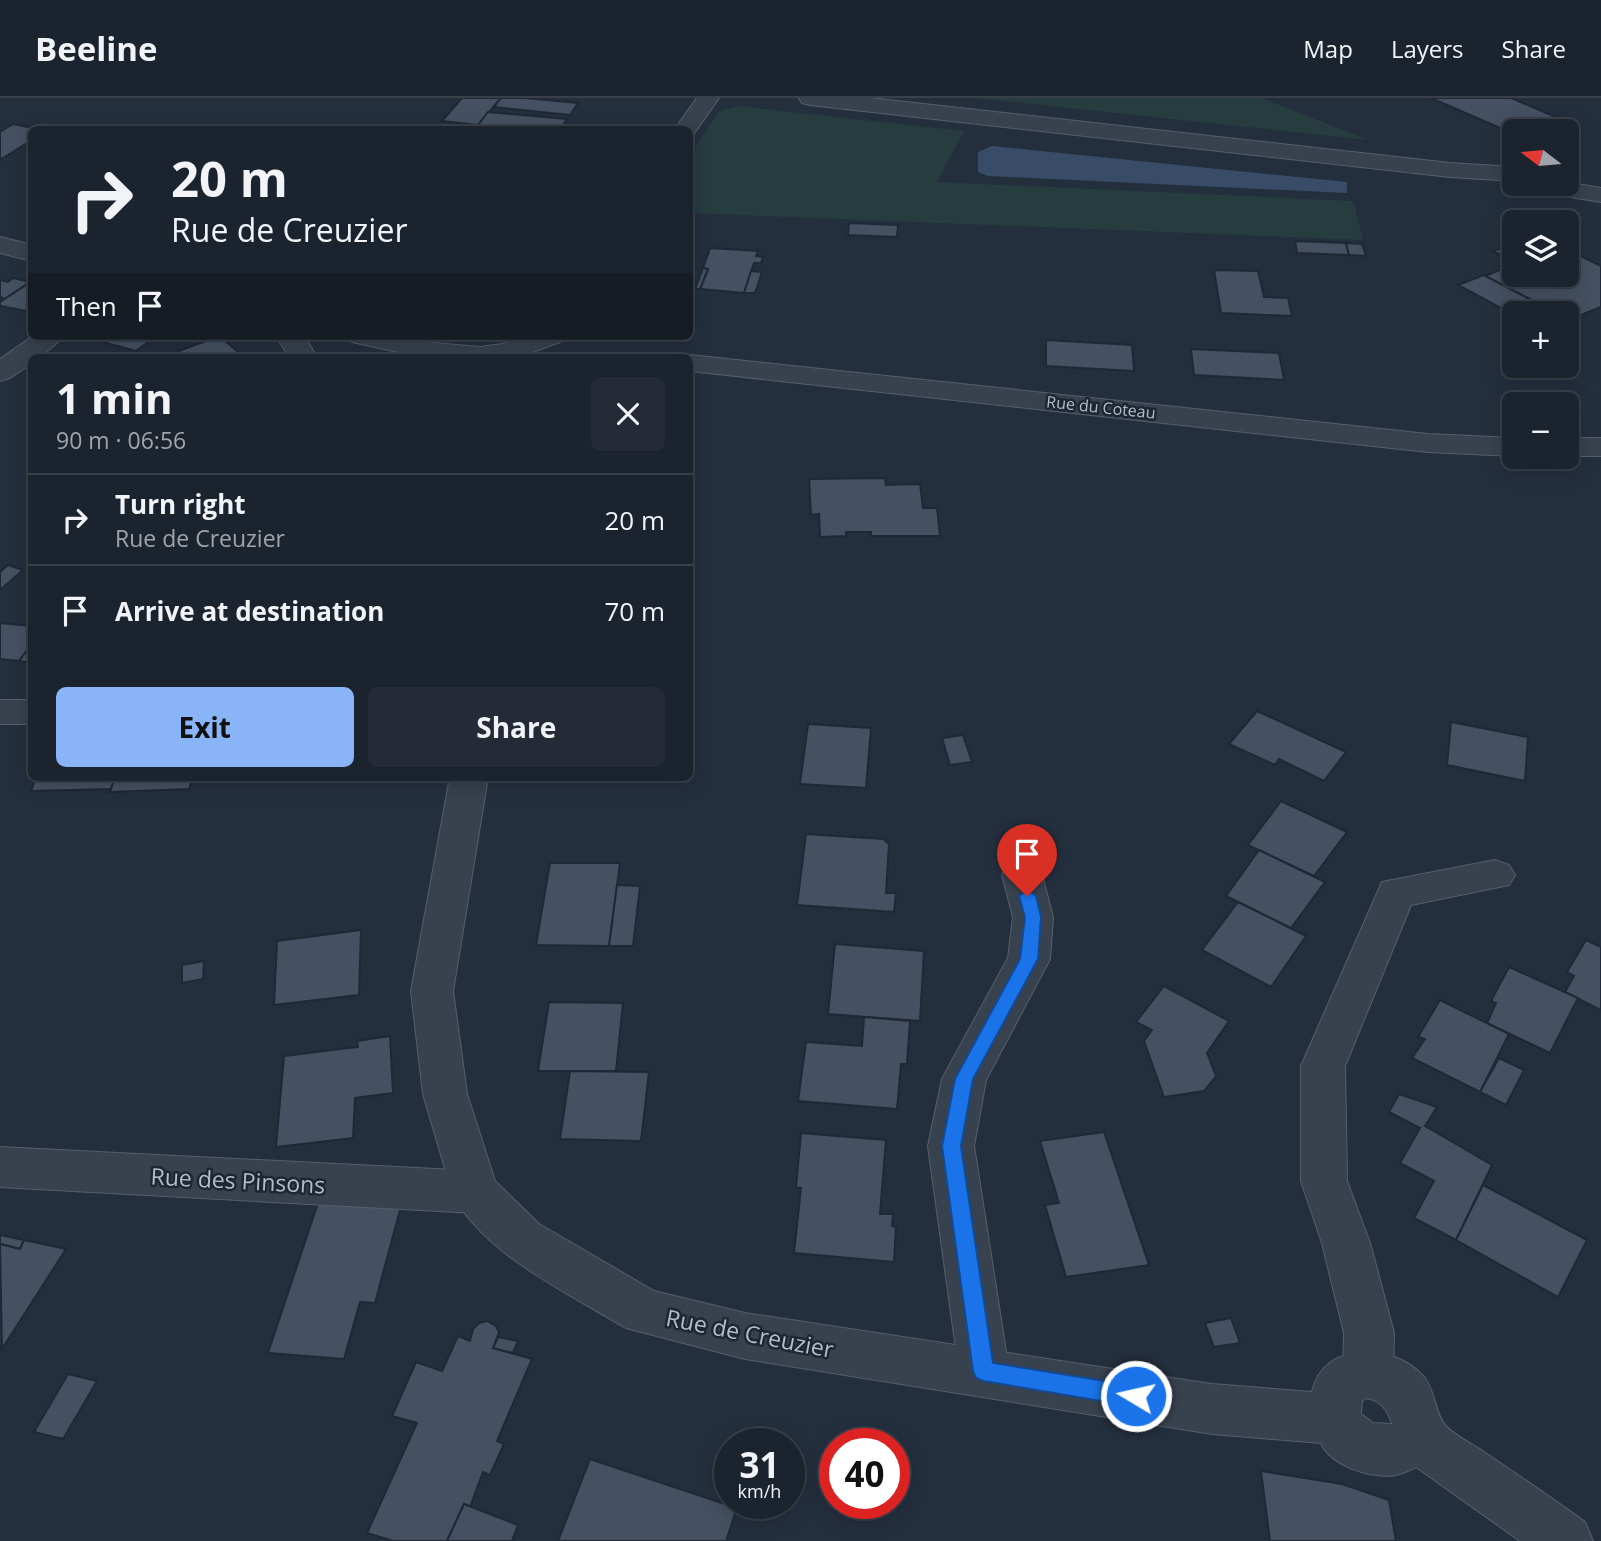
<!DOCTYPE html>
<meta charset="utf-8">
<style>
body{margin:0;font-family:"Open Sans",sans-serif;background:#242b36;color:#f1f3f6;height:100vh;display:flex;flex-direction:column;font-size:26px;white-space:nowrap}
*{box-sizing:border-box;margin:0}
p{font-size:23px;color:#a0a4aa}
.icon{flex:none;width:38px;height:38px;fill:none;stroke:currentColor;stroke-width:2;stroke-linecap:round;stroke-linejoin:round}
.map{position:relative;flex:1;overflow:hidden}
.side{position:absolute;left:28px;top:256px;width:665px;height:427px;display:flex;flex-direction:column;background:#1b232e;border-radius:10px;box-shadow:0 4px 18px #0003,0 0 0 2px #39404a}
.side>*{flex:none}
.guide{position:absolute;left:28px;top:28px;width:665px;height:214px;border-radius:10px;box-shadow:0 4px 18px #0003,0 0 0 2px #39404a;background:#1b232e;color:#f1f3f6;overflow:hidden}
.needle{width:46px;rotate:286deg}
.controls{position:absolute;left:1502px;top:21px;display:grid;gap:14px}
.controls a{display:grid;place-items:center;width:77px;height:77px;border-radius:10px;background:#1b232e;box-shadow:0 4px 18px #0003,0 0 0 2px #39404a;font-size:35px}
.speed{position:absolute;left:714px;top:1330px;display:flex;gap:14px;font-size:35px;font-weight:700;text-align:center}
.speed>*{display:grid;place-content:center;width:91px;height:91px;border-radius:50%;background:#1b232e;box-shadow:0 4px 18px #0003,0 0 0 2px #39404a;line-height:1}
.speed small{font-size:18px;font-weight:400}
.speed .limit{border:10px solid #d22;background:#fff;color:#111}
.pin{position:absolute;display:grid;place-items:center;width:60px;height:60px;color:#fff;margin:-72px -30px;border-radius:50% 50% 50% 0;rotate:-45deg;box-shadow:0 0 7px #0007}
.pin .icon{rotate:45deg}
.me{position:absolute;width:77px;margin:-38px;rotate:279deg;stroke-linejoin:round;filter:drop-shadow(0 0 5px #0008)}
.turn{display:flex;align-items:center;gap:24px;height:147px;padding:0 28px;font-size:32px}
.turn .icon{width:91px;height:91px;stroke-width:2.5}
.turn b{display:block;font-size:49px;line-height:60px}
.then{display:flex;align-items:center;height:66px;padding:0 28px;background:#0003;gap:14px;font-size:26px}
.round{display:grid;place-items:center;flex:none;width:74px;height:74px;border-radius:10px;background:#242b36}
.summary{display:flex;align-items:center;justify-content:space-between;height:119px;padding:0 28px}
h1{font-size:42px;font-weight:700;line-height:52px}
.primary-button{display:flex;gap:14px;margin-top:auto;padding:14px 28px}
.primary-button a{flex:1;height:80px;border-radius:10px;background:#8ab4f8;color:#111;font-size:28px;font-weight:700;line-height:80px;text-align:center}
.primary-button a+a{background:#242b36;color:#f1f3f6}
ul{padding:0;list-style:none}
li{display:flex;align-items:center;gap:21px;height:91px;padding:0 28px;border-top:2px solid #39404a}
li div{flex:1}
li b{display:block;font-size:26px}
li em{font-style:normal}
header{display:flex;align-items:center;gap:42px;box-sizing:border-box;height:98px;padding:0 35px;background:#1b232e;border-bottom:2px solid #39404a}
header strong{font-size:33px}
nav{display:flex;gap:38px;margin-inline-start:auto;font-size:24px}
.map>svg:first-child{display:block}
.green{fill:#263c3f}
.water{fill:#394c67}
.building{fill:#455162;stroke:#1f2835;stroke-width:2}
.lines{fill:none;stroke-linecap:round;stroke-linejoin:round}
.minor-casing{stroke:#565f6c;stroke-width:2}
.tertiary-casing{stroke:#565f6c;stroke-width:2}
.minor{fill:#38414e;fill-rule:evenodd}
.tertiary{fill:#38414e;fill-rule:evenodd}
.route{fill:#1a73e8;stroke:#114b97;stroke-width:2}
.labels{text-anchor:middle;dominant-baseline:central;stroke-width:5;stroke-linejoin:round;paint-order:stroke}
.far-street-label{font-size:16px;fill:#b4bcc9;stroke:#1d2633}
.near-street-label{font-size:23px;fill:#b4bcc9;stroke:#1d2633}
</style>
<header>
<strong>Beeline</strong>
<nav><a>Map</a><a>Layers</a><a>Share</a></nav>
</header>
<div class="map">
<svg width="1601" height="1443" viewBox="0 0 1601 1443">
<rect width="100%" height="100%" fill="#242f3e"/>
<g class="green">
<polygon points="976,0 1261,0 1368,42"/>
<polygon points="738,8 964,33 937,84 1353,103 1363,142 690,115 690,58 718,14"/>
</g>
<polygon class="water" points="992,48 1347,84 1347,95 988,78 978,74 978,54"/>
<g class="building">
<polygon points="462,0 501,0 478,27 442,23"/>
<polygon points="501,0 525,0 578,5 570,17 494,9"/>
<polygon points="1431,0 1511,0 1558,20 1525,33 1514,33 1514,36"/>
<polygon points="488,14 567,21 560,32 478,27"/>
<polygon points="13,26 43,32 32,32 32,42 0,62 0,34"/>
<polygon points="849,125 898,127 897,139 848,137"/>
<polygon points="1295,143 1346,145 1349,157 1297,155"/>
<polygon points="1346,145 1362,146 1366,158 1349,157"/>
<polygon points="1514,145 1514,164 1493,153"/>
<polygon points="710,150 758,153 756,158 763,159 761,165 754,165 744,195 700,191 708,171 703,170"/>
<polygon points="1566,151 1601,168 1601,209 1569,222 1566,215 1557,215 1485,178 1514,166 1514,177 1566,177"/>
<polygon points="703,170 708,171 700,191 695,191"/>
<polygon points="1214,172 1258,173 1264,199 1288,200 1292,218 1221,215"/>
<polygon points="751,173 762,174 755,195 744,195"/>
<polygon points="1484,177 1485,178 1555,214 1514,217 1458,187"/>
<polygon points="13,180 30,184 5,201 0,199 0,182 8,184"/>
<polygon points="32,183 32,214 0,208 0,204"/>
<polygon points="101,238 156,238 136,253 95,242"/>
<polygon points="219,238 242,257 183,259 176,254"/>
<polygon points="1046,242 1132,247 1134,273 1046,268"/>
<polygon points="1191,251 1279,255 1284,282 1194,277"/>
<polygon points="885,380 886,387 920,386 923,410 937,410 940,438 871,438 871,434 846,434 846,438 820,439 819,416 811,417 809,381"/>
<polygon points="8,467 23,472 0,492 0,474"/>
<polygon points="0,525 32,528 32,546 19,563 0,561"/>
<polygon points="32,546 32,565 19,563"/>
<polygon points="1257,613 1346,654 1324,683 1279,661 1275,667 1229,646"/>
<polygon points="1451,624 1528,639 1525,683 1447,667"/>
<polygon points="808,626 871,630 866,690 800,686"/>
<polygon points="963,637 972,664 950,667 942,640"/>
<polygon points="36,679 115,679 111,691 31,693"/>
<polygon points="115,679 193,679 189,691 110,694"/>
<polygon points="1281,703 1347,734 1314,778 1248,747"/>
<polygon points="806,736 883,741 889,746 886,795 896,795 894,814 797,807"/>
<polygon points="1259,752 1325,784 1291,830 1226,798"/>
<polygon points="550,765 620,765 609,848 536,847"/>
<polygon points="617,787 640,788 633,848 609,848"/>
<polygon points="1238,804 1306,838 1271,889 1202,852"/>
<polygon points="361,832 359,897 274,907 277,843"/>
<polygon points="1586,842 1601,849 1601,912 1565,894 1574,878 1567,874"/>
<polygon points="835,846 924,853 920,923 828,916"/>
<polygon points="204,863 203,881 182,885 182,867"/>
<polygon points="1509,869 1578,900 1550,955 1487,925 1496,905 1491,903"/>
<polygon points="1164,888 1229,923 1207,955 1216,978 1204,993 1164,999 1144,943 1152,932 1136,924"/>
<polygon points="1440,902 1509,936 1480,994 1412,960 1425,941 1418,939"/>
<polygon points="549,904 623,905 616,973 538,973"/>
<polygon points="864,919 910,923 907,966 901,966 897,1011 798,1003 806,944 862,948"/>
<polygon points="390,938 393,995 355,1000 353,1040 276,1049 284,958 358,949 357,943"/>
<polygon points="1499,960 1524,972 1506,1007 1480,994"/>
<polygon points="570,973 649,974 641,1043 560,1041"/>
<polygon points="1399,996 1437,1009 1425,1028 1492,1067 1456,1142 1414,1120 1434,1083 1400,1065 1420,1030 1389,1014"/>
<polygon points="1104,1034 1149,1167 1066,1179 1045,1107 1059,1105 1040,1043"/>
<polygon points="801,1035 886,1042 880,1116 893,1116 892,1128 896,1129 894,1164 794,1155 801,1090 796,1089"/>
<polygon points="1483,1087 1587,1142 1558,1199 1456,1142"/>
<polygon points="321,1096 403,1101 375,1205 360,1204 344,1261 268,1255"/>
<polygon points="0,1137 24,1142 20,1151 0,1146"/>
<polygon points="24,1142 66,1151 2,1251 0,1146 20,1151"/>
<polygon points="1231,1220 1240,1245 1214,1249 1205,1225"/>
<polygon points="487,1223 496,1228 499,1234 493,1250 532,1261 497,1343 504,1346 490,1377 483,1374 470,1409 464,1406 447,1443 393,1443 367,1435 417,1325 392,1318 416,1264 442,1273 458,1238 470,1243 473,1231 479,1225"/>
<polygon points="498,1239 518,1243 513,1255 493,1250"/>
<polygon points="68,1276 97,1283 63,1341 34,1334"/>
<polygon points="590,1361 737,1410 726,1443 558,1443"/>
<polygon points="1261,1373 1342,1386 1389,1402 1396,1443 1270,1443"/>
<polygon points="464,1406 518,1427 512,1443 447,1443"/>
</g>
<g class="lines">
<defs>
<g id="minor">
<polygon points="697,0 719,0 693,37 690,38 690,32 674,32"/>
<polygon points="33,238 65,238 40,259 32,259 32,265 10,280 0,283 0,261"/>
<polygon points="348,238 400,238 434,245 480,249 502,246 527,238 564,238 560,244 519,259 420,259 352,244"/>
<polygon points="690,257 1428,336 1514,340 1514,358 1428,354 690,273 690,259 680,259"/>
<rect x="1566" y="340" width="35" height="18"/>
<rect x="0" y="602" width="32" height="24"/>
<polygon points="1022,762 1036,767 1042,777 1053,819 1050,861 986,982 974,1048 1009,1273 1002,1290 984,1297 966,1290 959,1273 928,1048 942,981 1008,860 1013,819 1002,777 1008,767"/>
<polygon points="1495,762 1509,767 1515,777 1509,787 1411,807 1345,968 1347,1083 1370,1145 1394,1235 1393,1276 1386,1293 1368,1300 1350,1293 1343,1276 1344,1235 1322,1145 1301,1083 1301,968 1382,784"/>
<polygon points="0,1049 475,1073 492,1079 498,1094 492,1109 475,1115 0,1089"/>
</g>
<g id="tertiary">
<polygon points="799,0 870,0 1450,65 1514,69 1514,83 1450,79 810,7 802,5"/>
<polygon points="1566,84 1601,90 1601,104 1534,93 1525,91 1522,86"/>
<polygon points="0,139 32,147 32,163 0,155"/>
<polygon points="276,238 304,238 317,259 289,259"/>
<path d="M450 679H488L453 893 467 996 495 1083 539 1126 654 1193 745 1215 1212 1286 1312 1294C1323 1242 1394 1244 1424 1279 1435 1292 1435 1316 1445 1327 1454 1338 1473 1346 1484 1354 1518 1377 1552 1400 1585 1424L1593 1443H1520L1416 1369C1410 1372 1402 1376 1395 1377 1372 1381 1331 1368 1321 1345L1212 1336 745 1261 626 1230C571 1197 480 1154 452 1094L423 996 411 893ZM1366 1300C1380 1302 1388 1312 1392 1326L1373 1325 1361 1316 1362 1303Z"/>
</g>
</defs>
<use href="#minor" class="minor-casing"/>
<use href="#tertiary" class="tertiary-casing"/>
<use href="#minor" class="minor"/>
<use href="#tertiary" class="tertiary"/>
</g>
<polygon class="route" points="1027,792 1036,798 1041,819 1038,861 973,981 961,1048 993,1265 1136,1288 1144,1291 1147,1298 1144,1306 1136,1309 984,1283 976,1280 973,1273 942,1048 955,981 1020,861 1025,819 1019,798"/>
<g class="labels">
<g class="far-street-label">
<text transform="translate(1101 309) rotate(6)">Rue du Coteau</text>
</g>
<g class="near-street-label">
<text transform="translate(238 1082) rotate(3)">Rue des Pinsons</text>
<text transform="translate(750 1235) rotate(11)">Rue de Creuzier</text>
</g>
</g>
</svg>
<div class="controls">
<a><svg class="needle" viewBox="-14 -14 28 28"><path d="M0-13l5 13h-10z" fill="#e53935"/><path d="M0 13l5-13h-10z" fill="#a0a4aa"/></svg></a>
<a><svg class="icon" aria-label="layers" viewBox="0 0 24 24"><path d="M12 4l9 5-9 5-9-5zM3 14l9 5 9-5"/></svg></a>
<a>+</a>
<a>−</a>
</div>
<div class="speed"><div>31<small>km/h</small></div><div class="limit">40</div></div>
<div class="pin" style="left:1027px;top:798px;background:#d93025"><svg class="icon" aria-label="arrive" viewBox="0 0 24 24"><path d="M6 21V4h12l-3 4 3 4H6"/></svg></div>
<svg class="me" style="left:1136px;top:1298px" viewBox="-20 -20 40 40"><circle r="17" fill="#1a73e8" stroke="#fff" stroke-width="3"/><path d="M0-11L8 9 0 5-8 9z" fill="#fff"/></svg>
<div class="guide">
<div class="turn"><svg class="icon" aria-label="right" viewBox="0 0 24 24"><path d="M7 20v-9h11M14 6l5 5-5 5"/></svg><div><b>20 m</b>Rue de Creuzier</div></div>
<div class="then">Then<svg class="icon" aria-label="arrive" viewBox="0 0 24 24"><path d="M6 21V4h12l-3 4 3 4H6"/></svg></div>
</div>
<section class="side">
<div class="summary"><div><h1>1 min</h1><p>90 m · 06:56</p></div><a class="round"><svg class="icon" aria-label="close" viewBox="0 0 24 24"><path d="M6 6l12 12M18 6L6 18"/></svg></a></div>
<ul>
<li><svg class="icon" aria-label="right" viewBox="0 0 24 24"><path d="M7 20v-9h11M14 6l5 5-5 5"/></svg><div><b>Turn right</b><p>Rue de Creuzier</p></div><em>20 m</em></li>
<li><svg class="icon" aria-label="arrive" viewBox="0 0 24 24"><path d="M6 21V4h12l-3 4 3 4H6"/></svg><div><b>Arrive at destination</b></div><em>70 m</em></li>
</ul>
<div class="primary-button"><a>Exit</a><a>Share</a></div>
</section>
</div>
